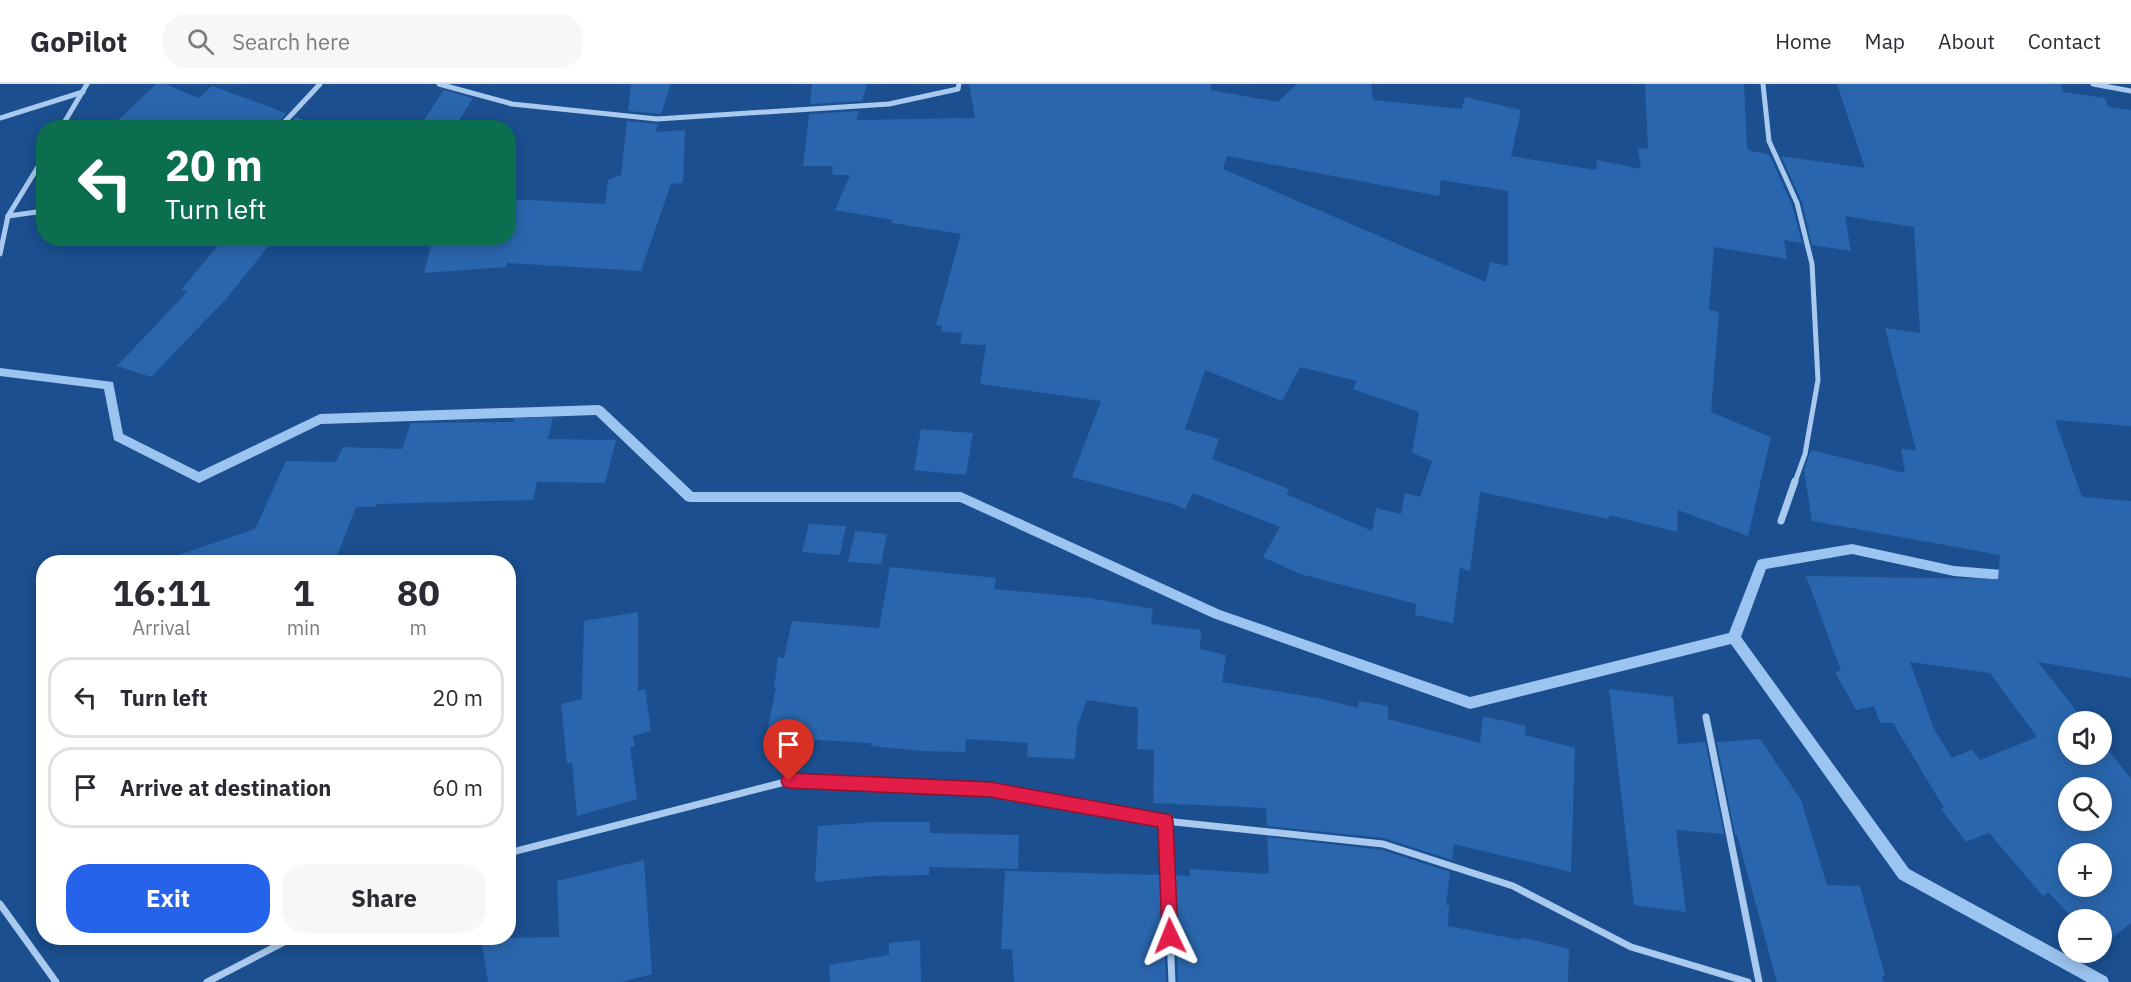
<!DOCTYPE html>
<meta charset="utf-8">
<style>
body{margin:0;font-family:"IBM Plex Sans",sans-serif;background:#f7f7f7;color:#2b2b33;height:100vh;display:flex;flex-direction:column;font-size:22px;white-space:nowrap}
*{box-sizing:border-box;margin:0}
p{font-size:20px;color:#7c7c81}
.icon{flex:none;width:33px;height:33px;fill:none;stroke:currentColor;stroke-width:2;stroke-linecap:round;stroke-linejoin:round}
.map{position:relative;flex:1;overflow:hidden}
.drawer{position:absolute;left:36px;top:471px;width:480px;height:390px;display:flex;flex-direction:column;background:#fff;border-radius:24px;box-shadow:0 3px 15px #0003}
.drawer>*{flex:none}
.hud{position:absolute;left:36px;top:36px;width:480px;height:126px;border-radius:24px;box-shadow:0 3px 15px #0003;background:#0b6e4f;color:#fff;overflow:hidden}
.buttons{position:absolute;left:2058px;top:627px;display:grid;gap:12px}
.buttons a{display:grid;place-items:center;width:54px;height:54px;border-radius:50%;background:#fff;box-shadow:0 3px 15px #0003;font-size:30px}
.pin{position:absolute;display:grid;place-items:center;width:51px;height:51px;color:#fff;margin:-62px -26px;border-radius:50% 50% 50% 0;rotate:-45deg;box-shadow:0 0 6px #0007}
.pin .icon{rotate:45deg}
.me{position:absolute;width:66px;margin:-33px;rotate:358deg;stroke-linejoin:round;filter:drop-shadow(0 0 4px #0008)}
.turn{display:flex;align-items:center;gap:21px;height:126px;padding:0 30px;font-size:27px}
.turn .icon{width:78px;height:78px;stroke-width:2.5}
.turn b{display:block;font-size:42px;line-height:51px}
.eta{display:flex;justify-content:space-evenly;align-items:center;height:102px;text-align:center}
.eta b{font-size:36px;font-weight:700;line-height:42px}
.primary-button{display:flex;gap:12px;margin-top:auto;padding:12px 30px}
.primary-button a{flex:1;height:69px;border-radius:24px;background:#2563eb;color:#fff;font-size:24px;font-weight:700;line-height:69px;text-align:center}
.primary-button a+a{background:#f7f7f7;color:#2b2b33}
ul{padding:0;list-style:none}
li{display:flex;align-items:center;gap:18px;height:81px;margin:0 12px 9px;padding:0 18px;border:3px solid #e1e1e2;border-radius:24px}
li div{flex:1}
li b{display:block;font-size:22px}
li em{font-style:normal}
header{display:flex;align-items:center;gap:36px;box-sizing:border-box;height:84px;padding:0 30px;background:#fff;border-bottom:2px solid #e1e1e2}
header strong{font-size:28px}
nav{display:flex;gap:33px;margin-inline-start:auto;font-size:21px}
.search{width:420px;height:54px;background:#f7f7f7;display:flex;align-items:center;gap:15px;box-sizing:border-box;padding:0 21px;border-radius:24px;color:#7c7c81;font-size:22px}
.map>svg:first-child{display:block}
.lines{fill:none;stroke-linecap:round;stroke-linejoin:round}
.stream{fill:#9cc4f0;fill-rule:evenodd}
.building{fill:#2a66ad;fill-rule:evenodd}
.street-far1{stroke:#a9c9ee;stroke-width:5}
.street{stroke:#a9c9ee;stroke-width:7}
.route{fill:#e11d48;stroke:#92132f;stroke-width:1.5}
</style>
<header>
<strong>GoPilot</strong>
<div class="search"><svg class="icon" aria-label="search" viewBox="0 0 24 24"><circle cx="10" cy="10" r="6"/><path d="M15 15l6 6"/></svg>Search here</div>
<nav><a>Home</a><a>Map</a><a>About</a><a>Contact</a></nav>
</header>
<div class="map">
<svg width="2131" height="898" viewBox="0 0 2131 898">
<rect width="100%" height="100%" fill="#1b4f8f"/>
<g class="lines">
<polygon class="stream" points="0,284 113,298 123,350 199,388 320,330 599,321 603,323 693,408 961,408 1220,526 1470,613 1729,549 1756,480 1758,476 1762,475 1852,460 1954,482 2014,487 2018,488 2020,492 2018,496 2014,497 1954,492 1852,470 1766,485 1741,553 1909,785 2107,893 2109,898 2087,898 1899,795 1731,560 1470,625 1213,534 960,418 690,418 686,417 596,331 321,340 199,399 114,356 104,305 0,292"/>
</g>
<g class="building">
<polygon points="156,0 165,0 199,14 212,2 286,29 274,44 110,44"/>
<polygon points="631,0 671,0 661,30 628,27"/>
<polygon points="812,0 867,0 862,17 810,20"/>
<path d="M969 0H1212L1210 6 1278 18 1297 0H1371L1373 16 1462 25 1465 13 1521 26 1511 72 1596 86 1597 76 1641 85 1638 64 1648 65 1645 0H1744L1747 64 1750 67 1769 70 1792 121 1802 159 1784 156 1787 175 1714 163 1709 226 1719 228 1711 328 1771 353 1748 452 1678 426 1677 448 1609 431V435L1480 408 1470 487 1460 484 1453 539 1415 531 1416 520 1300 490 1263 473 1280 443 1193 409 1185 425 1170 419 1072 393 1101 317 980 300 986 261 960 260 962 249 941 247 942 242 936 241 961 150 892 139 893 136 835 126 850 91H832L833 82H803L809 30 859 27 856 36 975 34ZM1227 72 1439 112 1441 96 1508 107V182L1490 178 1486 198 1223 85ZM1300 283 1357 297 1353 305 1419 328 1412 369 1432 377 1420 413 1405 409 1401 430 1376 424 1372 447 1286 410 1289 405 1212 375 1219 355 1185 345 1205 286 1282 317Z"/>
<path d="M1837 0H2061L2063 8 2105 14 2108 23 2131 26V342L2055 336 2082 413 2131 417V594L2038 578 2085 638H2068V670H2102V658L2131 695V839L2102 862V836H2075L2048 808 2043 812 1989 749 1966 758 1941 725 1944 724 1893 639H1880L1874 622 1856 626 1835 588 1841 587 1806 492 1998 495 2000 471 1812 437 1804 386 1811 366 1905 389 1901 365 1916 366 1885 244 1920 249 1914 143 1845 132 1851 167 1812 161 1802 118 1781 72 1865 84ZM1910 578 1990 589 2037 653 1980 676 1972 666 1952 674 1934 645ZM2068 704H2102V736H2068ZM2068 770H2102V802H2068Z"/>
<polygon points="444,6 473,14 454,44 422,39"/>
<polygon points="296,33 315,40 314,44 286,44"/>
<polygon points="627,37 658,40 655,48 685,46 683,99 671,100 641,187 508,179 508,173 506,183 424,189 433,154 508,154 508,115 605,120 608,96 621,91"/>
<polygon points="224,154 275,154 226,215 151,293 117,282 188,207 181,206"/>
<polygon points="553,333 548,355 616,356 605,399 537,398 533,416 376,420 375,423 356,423 335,477 182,475 181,470 255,445 286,377 336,378 343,363 402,365 411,339 513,338 514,334"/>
<polygon points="921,345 973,349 966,391 914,386"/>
<polygon points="809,440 846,442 840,471 802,468"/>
<polygon points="855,447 887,450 881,480 848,478"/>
<polygon points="890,483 996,494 994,505 1089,514 1153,525 1151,540 1201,546 1200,565 1226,571 1222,598 1323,615 1358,624 1359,617 1388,622 1388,635 1480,659 1483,632 1526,642 1525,651 1575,664 1571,788 1454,760 1452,776 1384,754 1267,742 1266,724 1153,719 1154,666 1137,665 1138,624 1087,616 1077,643 1075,675 1027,673 1028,659 966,655 965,668 922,667 871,662 871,659 766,653 776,604 774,604 778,573 784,574 792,537 879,544"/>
<polygon points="638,528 638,607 645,605 651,647 633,652 635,662 630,663 637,715 577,732 572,678 567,680 561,620 582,615 584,537"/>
<polygon points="1609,605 1673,613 1678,660 1705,658 1724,750 1676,746 1686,828 1634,821"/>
<polygon points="1760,655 1801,716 1827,801 1860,802 1885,892 1882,892 1884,898 1777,898 1737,751 1735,751 1717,658"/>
<polygon points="876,738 930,738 930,749 1019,751 1018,785 929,783 929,791 875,792 815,798 818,742"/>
<polygon points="1267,753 1382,766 1450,788 1446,821 1449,821 1448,842 1521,856 1521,853 1569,865 1568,898 1178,898 1173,791 1190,792 1190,785 1269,790"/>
<polygon points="644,776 652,890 622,898 488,898 481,854 559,853 557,797"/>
<polygon points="1005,787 1162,791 1166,898 1014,898 1012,865 1001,865"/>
<polygon points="920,856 921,898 830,898 829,881 889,871 889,859"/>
</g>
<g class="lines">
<g class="street-far1">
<polyline points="439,0 512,20 657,35 889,20 958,5 959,0"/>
<polyline points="1763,0 1769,57 1797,119 1812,180 1818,296 1805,370 1795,398"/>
<polyline points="2093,0 2131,7"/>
<polyline points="0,34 83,8"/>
<polyline points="61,44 87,0"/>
<polyline points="279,44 320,0"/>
<polyline points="44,73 8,132 44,127"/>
<polyline points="0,170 8,132"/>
</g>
<g class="street">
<polyline points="1781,437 1795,397"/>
<polyline points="1706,633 1759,898"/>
<polyline points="1165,737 1172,898"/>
<polyline points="508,769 789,697 990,705 1165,737 1383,760 1513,802 1631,863 1748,898"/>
<polyline points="0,820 56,898"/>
<polyline points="207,898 292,854"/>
</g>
</g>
<polygon class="route" points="789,689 990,698 1171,731 1173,737 1178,852 1176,858 1170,860 1164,858 1162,852 1158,743 990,713 789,704 783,702 781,697 783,692"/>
</svg>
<div class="buttons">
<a><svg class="icon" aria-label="sound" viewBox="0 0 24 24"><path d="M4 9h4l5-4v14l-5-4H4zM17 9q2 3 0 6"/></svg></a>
<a><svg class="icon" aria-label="search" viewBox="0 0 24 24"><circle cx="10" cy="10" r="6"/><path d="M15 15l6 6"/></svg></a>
<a>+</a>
<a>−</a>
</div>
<div class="pin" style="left:789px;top:697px;background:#d93025"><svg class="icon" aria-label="arrive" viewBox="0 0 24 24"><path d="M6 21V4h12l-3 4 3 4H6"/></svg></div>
<svg class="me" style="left:1170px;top:852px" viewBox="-20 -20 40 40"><path d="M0-17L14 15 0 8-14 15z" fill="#e11d48" stroke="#fff" stroke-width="4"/></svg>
<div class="hud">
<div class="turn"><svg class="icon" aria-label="left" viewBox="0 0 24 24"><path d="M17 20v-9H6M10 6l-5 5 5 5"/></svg><div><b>20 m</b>Turn left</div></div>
</div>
<section class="drawer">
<div class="eta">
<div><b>16:11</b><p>Arrival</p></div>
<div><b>1</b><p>min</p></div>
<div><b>80</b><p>m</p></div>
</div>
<ul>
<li><svg class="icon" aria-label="left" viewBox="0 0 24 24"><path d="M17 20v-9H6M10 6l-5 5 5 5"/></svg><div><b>Turn left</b></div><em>20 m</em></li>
<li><svg class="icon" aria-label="arrive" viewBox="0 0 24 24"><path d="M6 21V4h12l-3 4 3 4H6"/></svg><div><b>Arrive at destination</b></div><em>60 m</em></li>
</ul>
<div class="primary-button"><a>Exit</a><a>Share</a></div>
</section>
</div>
